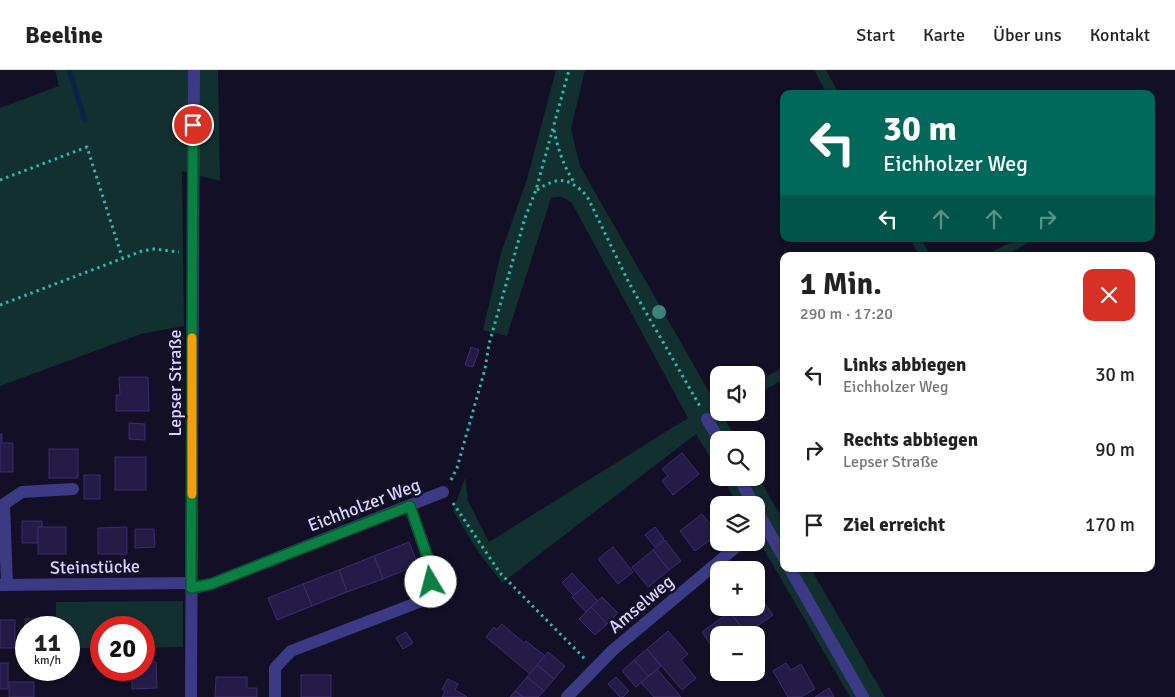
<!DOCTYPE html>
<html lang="de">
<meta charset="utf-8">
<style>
body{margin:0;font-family:Signika,sans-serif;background:#f6f6f6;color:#222;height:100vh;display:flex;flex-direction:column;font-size:19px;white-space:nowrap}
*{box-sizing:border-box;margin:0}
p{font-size:16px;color:#767676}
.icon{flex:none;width:28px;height:28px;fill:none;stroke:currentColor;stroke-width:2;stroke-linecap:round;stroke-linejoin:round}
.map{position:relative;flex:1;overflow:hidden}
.details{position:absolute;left:780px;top:182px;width:375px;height:320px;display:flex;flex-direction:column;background:#fff;border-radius:10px;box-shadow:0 1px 4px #0004}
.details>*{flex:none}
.hud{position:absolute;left:780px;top:20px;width:375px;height:152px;border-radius:10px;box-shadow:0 1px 4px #0004;background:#00695c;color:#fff;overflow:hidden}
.buttons{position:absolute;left:710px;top:296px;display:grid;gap:10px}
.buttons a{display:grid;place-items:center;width:55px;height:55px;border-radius:10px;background:#fff;box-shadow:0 1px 4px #0004;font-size:25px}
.speed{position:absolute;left:15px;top:546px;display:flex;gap:10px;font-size:25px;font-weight:700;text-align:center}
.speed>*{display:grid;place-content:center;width:65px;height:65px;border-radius:50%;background:#fff;box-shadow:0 1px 4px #0004;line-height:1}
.speed small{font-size:12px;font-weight:400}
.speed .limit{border:8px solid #d22;background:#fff;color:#111}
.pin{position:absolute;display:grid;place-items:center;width:42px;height:42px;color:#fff;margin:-21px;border:2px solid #fff;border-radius:50%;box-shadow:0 1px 5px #0007}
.me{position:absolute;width:55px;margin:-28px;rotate:352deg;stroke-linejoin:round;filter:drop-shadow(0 0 4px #0008)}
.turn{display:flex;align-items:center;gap:18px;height:105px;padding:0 20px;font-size:22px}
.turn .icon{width:65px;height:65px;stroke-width:2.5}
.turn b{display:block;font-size:35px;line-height:42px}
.lanes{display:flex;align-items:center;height:48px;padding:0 20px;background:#0003;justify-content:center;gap:25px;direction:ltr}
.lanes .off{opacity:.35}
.round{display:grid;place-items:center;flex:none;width:52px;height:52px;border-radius:10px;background:#f6f6f6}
.summary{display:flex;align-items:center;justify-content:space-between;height:85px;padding:0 20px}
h1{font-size:30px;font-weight:700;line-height:38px}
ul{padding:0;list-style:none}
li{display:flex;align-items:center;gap:15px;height:75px;padding:0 20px}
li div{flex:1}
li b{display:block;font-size:19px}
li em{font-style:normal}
header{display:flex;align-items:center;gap:30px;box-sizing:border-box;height:70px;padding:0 25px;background:#fff;border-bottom:1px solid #e0e0e0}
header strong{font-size:24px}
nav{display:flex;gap:28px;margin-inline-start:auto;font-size:18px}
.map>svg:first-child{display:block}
.green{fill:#12302f}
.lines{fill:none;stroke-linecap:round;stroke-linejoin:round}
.stream{stroke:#0c2248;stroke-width:5.5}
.building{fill:#241b47;stroke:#3b2d73}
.path{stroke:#2fb8b0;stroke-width:3;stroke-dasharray:2.5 4;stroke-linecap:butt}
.minor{stroke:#3d3a85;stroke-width:12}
.tree{fill:#3d827b}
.route-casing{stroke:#07532c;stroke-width:12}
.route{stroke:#0b8043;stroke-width:9}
.slow{stroke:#f59e0b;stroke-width:9}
.labels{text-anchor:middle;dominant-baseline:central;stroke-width:5;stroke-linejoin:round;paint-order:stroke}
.street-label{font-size:18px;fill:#d9d4ff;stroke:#130f26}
</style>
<header>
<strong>Beeline</strong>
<nav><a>Start</a><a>Karte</a><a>Über uns</a><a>Kontakt</a></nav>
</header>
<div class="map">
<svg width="1175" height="627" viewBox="0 0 1175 627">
<rect width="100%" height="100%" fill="#130f26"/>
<g class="green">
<polygon points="55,0 218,0 220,111 182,101 184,256 141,264 0,316 0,38 59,16"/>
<path d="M556 0H585L571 59 580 96 716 334 719 333V342L725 343 722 344 737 370H719V402L696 364 502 513 479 483 453 441 465 408 468 431 489 472 688 348 572 133C564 127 560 126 551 128L507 266 483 260 501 183 527 109Z"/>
<polygon points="814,0 826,0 839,24 827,24"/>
<polygon points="910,169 921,169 931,186 920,186"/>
<polygon points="1016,169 1035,169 1004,186 985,186"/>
<polygon points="784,297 784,309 756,325 756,312"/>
<polygon points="756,404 784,451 784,499 811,499 885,627 850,627 756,466 756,435 738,435 722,408 756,408"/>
<polygon points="183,531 183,577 144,578 144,558 101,558 101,578 69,578 69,558 56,557 56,532"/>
</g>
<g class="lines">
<polyline class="stream" points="69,0 85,50"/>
</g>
<g class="building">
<polygon points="471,277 479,280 473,297 465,295"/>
<polygon points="119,307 148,307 149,341 116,341 116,325 120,325"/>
<polygon points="129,353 145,354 145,370 129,369"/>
<polygon points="0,364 2,364 2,373 13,373 13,402 0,402"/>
<rect x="49" y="379" width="29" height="29"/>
<polygon points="682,383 699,404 673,425 662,411 668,406 662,399"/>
<rect x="115" y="387" width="31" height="33"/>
<rect x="84" y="405" width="16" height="24"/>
<polygon points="702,444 718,464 695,481 680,461"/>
<polygon points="22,451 42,451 42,457 38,457 38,473 22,473"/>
<rect x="38" y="457" width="28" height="27"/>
<polygon points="127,457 127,484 98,484 98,458"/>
<polygon points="655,457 664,469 655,477 645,465"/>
<polygon points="135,459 154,459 155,477 135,478"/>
<polygon points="665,470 681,491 669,500 653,480"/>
<polygon points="409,472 418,495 383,509 374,486"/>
<polygon points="613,477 633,502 618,514 598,489"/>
<polygon points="653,480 669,500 648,517 632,497"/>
<polygon points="374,486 383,509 347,522 339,500"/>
<polygon points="339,500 347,522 312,536 303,514"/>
<polygon points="572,503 584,516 574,526 562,513"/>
<polygon points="303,514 312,536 277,550 268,528"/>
<polygon points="584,516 598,531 586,542 572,527"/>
<polygon points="757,523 773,545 746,564 730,542 737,538 756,538"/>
<polygon points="602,527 618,543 607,554 591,537"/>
<polygon points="591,537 607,554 595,565 579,549"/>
<polygon points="730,542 746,564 719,565 717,584 702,562"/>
<polygon points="25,549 37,549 37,558 26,558 26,566"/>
<rect x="0" y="550" width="15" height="28"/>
<polygon points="502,554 524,573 526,571 545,586 530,604 486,567 494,557 496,560"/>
<polygon points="668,561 688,584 681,590 696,608 682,620 647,579"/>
<polygon points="406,562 413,573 403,579 396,568"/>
<polygon points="647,579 661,596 648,606 634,590"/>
<polygon points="69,580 75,580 74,593 69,593"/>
<polygon points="548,582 565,596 554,609 537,595"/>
<polygon points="634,590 648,606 636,617 622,601"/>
<polygon points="144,592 156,592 157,618 132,619 132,600 144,600"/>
<rect x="0" y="593" width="8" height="26"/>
<polygon points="786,593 791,600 801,594 815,619 801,627 788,627 773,601"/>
<polygon points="537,595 554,609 544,621 527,607"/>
<polygon points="657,599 681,627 654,627 641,613"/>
<rect x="121" y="600" width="11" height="8"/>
<rect x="301" y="605" width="30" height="22"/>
<polygon points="216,607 247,607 247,618 257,618 257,627 215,627"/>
<polygon points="527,607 544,621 538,627 523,627 515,621"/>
<polygon points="616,607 629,621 623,627 620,627 608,614"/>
<polygon points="448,609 458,614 455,620 467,627 442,627 445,621 442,619"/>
<rect x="9" y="612" width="25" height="15"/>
<polygon points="829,618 834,627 815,627"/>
<polygon points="515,621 523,627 510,627"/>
</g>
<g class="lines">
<g class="path">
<path d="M554 60C558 80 564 97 575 114"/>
<polyline points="0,110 87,77 122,187"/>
<path d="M537 120C559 106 568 107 587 126L629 213 701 338"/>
<polyline points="0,235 142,181 154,179 179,182"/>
<polyline points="451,410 457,398 485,299 489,274 525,148 536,120 569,0"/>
<polyline points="453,433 500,503 585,589"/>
</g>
<g class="minor">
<polyline points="707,349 719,370"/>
<polyline points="739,408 754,435"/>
<polyline points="756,439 784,488"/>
<polyline points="790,499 863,627"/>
<polyline points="0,515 191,513"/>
<polyline points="7,515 4,434 22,422 73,419"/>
<polyline points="191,518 211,514 443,422"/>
<polyline points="191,627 194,0"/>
<polyline points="275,627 275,598 291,581 419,532 431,513 431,497 410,437"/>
<polyline points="567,627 613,580 742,472"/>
</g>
</g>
<circle class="tree" cx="659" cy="242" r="7"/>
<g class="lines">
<defs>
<polyline id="route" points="193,55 191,518 211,514 410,436 431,497 431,512"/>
</defs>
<use href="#route" class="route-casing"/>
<use href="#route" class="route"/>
<polyline class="slow" points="192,424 192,268"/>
</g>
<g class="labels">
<g class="street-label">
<text transform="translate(175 313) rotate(-90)">Lepser Straße</text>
<text transform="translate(364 435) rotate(-21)">Eichholzer Weg</text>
<text transform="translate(95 497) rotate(-1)">Steinstücke</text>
<text transform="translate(641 534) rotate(-40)">Amselweg</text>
</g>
</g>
</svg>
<div class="buttons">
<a><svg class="icon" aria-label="sound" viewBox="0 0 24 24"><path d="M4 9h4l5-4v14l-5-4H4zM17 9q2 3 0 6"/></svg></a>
<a><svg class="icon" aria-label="search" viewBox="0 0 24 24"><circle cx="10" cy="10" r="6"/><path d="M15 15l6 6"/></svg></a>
<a><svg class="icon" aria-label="layers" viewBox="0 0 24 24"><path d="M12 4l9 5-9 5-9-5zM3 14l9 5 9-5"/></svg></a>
<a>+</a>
<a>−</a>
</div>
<div class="speed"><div>11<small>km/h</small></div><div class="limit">20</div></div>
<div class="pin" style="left:193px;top:55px;background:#d93025"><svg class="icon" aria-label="arrive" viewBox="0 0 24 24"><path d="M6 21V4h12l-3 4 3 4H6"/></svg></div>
<svg class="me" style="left:431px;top:512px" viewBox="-20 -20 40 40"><circle r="19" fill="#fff"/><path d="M0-13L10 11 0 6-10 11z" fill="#0b8043"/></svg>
<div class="hud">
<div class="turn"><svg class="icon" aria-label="left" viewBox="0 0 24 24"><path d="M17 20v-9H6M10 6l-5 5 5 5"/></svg><div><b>30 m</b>Eichholzer Weg</div></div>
<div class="lanes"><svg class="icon" aria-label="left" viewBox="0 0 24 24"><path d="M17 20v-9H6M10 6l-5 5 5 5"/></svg><svg class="icon off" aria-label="ahead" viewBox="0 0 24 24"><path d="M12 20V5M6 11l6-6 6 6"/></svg><svg class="icon off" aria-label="ahead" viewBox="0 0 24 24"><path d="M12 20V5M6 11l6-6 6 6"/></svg><svg class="icon off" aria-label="right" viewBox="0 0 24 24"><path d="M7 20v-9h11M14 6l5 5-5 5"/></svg></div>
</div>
<section class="details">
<div class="summary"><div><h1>1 Min.</h1><p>290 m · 17:20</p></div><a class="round" style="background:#d93025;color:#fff"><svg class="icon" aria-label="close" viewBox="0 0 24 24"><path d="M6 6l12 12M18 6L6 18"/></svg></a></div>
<ul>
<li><svg class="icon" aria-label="left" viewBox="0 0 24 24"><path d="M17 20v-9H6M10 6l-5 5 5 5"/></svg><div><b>Links abbiegen</b><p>Eichholzer Weg</p></div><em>30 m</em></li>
<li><svg class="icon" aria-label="right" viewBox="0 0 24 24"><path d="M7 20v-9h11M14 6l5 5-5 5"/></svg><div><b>Rechts abbiegen</b><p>Lepser Straße</p></div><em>90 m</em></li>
<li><svg class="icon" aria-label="arrive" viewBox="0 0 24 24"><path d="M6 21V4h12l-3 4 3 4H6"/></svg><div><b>Ziel erreicht</b></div><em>170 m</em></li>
</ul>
</section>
</div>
